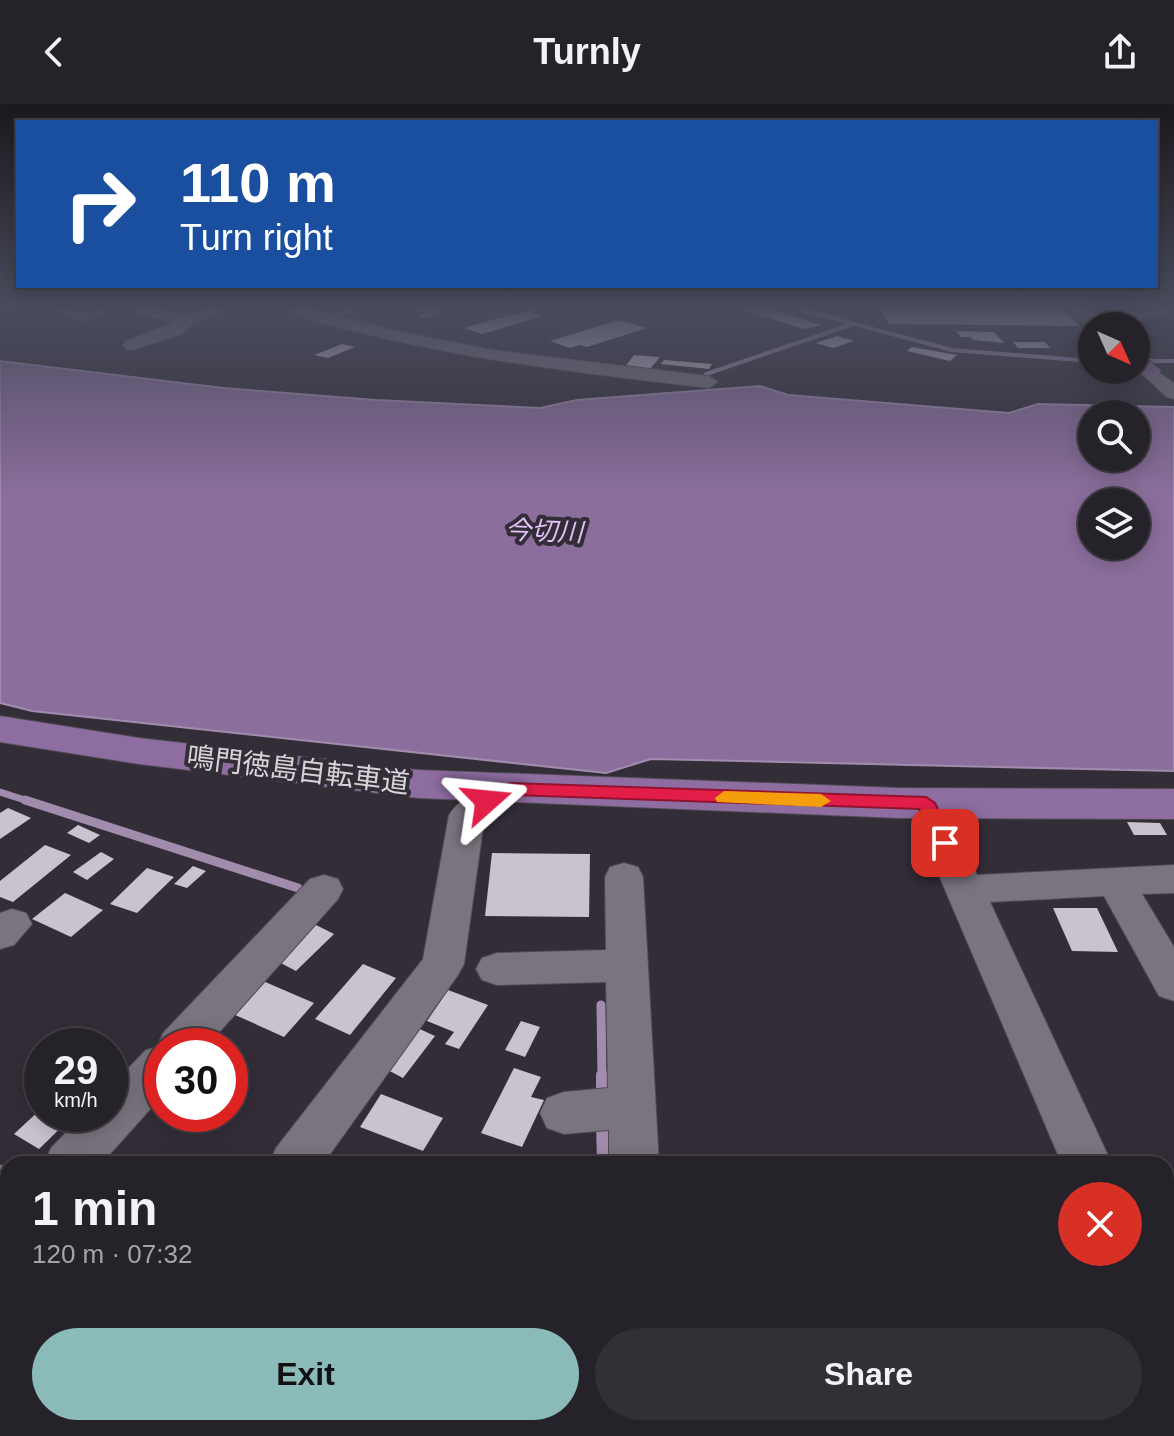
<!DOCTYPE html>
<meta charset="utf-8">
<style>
body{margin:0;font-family:Helvetica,"Noto Sans JP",sans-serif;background:#322f35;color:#f1f3f6;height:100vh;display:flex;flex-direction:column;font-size:30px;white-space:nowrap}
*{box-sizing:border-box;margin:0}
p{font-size:26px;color:#a4a4a8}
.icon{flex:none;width:44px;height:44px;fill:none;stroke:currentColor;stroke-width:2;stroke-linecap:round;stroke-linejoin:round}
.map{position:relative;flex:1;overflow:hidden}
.side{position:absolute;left:0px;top:1052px;width:1174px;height:280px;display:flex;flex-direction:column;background:#262229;border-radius:24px 24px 0 0;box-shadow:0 4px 20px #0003,0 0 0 2px #423f46}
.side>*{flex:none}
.banner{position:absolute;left:16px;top:16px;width:1142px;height:168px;border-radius:0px;box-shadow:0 4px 20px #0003,0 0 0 2px #423f46;background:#1a4fa0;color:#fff;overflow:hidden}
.needle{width:52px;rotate:135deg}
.fabs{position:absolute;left:1078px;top:208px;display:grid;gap:16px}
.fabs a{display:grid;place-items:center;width:72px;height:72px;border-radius:50%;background:#262229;box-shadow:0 4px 20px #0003,0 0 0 2px #423f46;font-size:40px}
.speed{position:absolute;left:24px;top:924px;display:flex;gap:16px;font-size:40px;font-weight:700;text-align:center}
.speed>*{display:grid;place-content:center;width:104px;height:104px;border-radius:50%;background:#262229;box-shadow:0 4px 20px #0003,0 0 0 2px #423f46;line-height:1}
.speed small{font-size:20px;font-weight:400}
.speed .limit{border:12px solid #d22;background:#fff;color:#111}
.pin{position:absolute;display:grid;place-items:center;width:68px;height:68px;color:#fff;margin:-34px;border-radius:16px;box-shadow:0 4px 12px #0006}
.me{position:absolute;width:88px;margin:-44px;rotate:72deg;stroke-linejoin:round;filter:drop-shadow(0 0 6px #0008)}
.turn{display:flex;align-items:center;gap:28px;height:168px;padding:0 32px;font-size:36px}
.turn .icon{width:104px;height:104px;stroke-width:2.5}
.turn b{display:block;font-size:56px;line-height:68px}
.round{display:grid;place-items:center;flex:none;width:84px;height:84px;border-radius:42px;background:#322f35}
.overview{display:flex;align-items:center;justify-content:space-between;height:136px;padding:0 32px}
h1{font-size:48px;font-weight:600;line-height:60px}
.primary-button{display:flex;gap:16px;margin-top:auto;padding:16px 32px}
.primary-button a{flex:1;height:92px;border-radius:48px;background:#8bbbb9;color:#111;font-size:32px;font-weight:600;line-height:92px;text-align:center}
.primary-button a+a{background:#322f35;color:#f1f3f6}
header{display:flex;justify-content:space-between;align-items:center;height:104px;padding:0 32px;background:#262229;font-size:36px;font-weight:600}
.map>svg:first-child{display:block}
.water{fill:#8b6e9c;stroke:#a28cae;stroke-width:2;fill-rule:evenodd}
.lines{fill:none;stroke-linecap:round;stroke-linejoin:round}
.stream-far3{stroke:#a28cae;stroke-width:4}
.stream-far2{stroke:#a28cae;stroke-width:7}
.stream-far1{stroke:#a28cae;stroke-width:9}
.stream{stroke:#a28cae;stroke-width:12}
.building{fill:#cac3cf}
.minor-casing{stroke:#504b52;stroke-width:2}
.major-casing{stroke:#504b52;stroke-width:2}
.minor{fill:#7a747f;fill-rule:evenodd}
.major{fill:#8e6da1;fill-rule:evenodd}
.route{fill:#e11d48;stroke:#92132f;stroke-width:2}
.slow{fill:#f59e0b}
.labels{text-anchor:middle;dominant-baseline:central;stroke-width:8;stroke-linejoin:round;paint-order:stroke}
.far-water-label{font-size:26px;font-style:italic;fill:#e2bff7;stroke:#332d37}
.street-label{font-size:28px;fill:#d7d3d9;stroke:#332d37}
</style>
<header><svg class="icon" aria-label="back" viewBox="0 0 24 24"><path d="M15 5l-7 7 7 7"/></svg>Turnly<svg class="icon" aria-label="share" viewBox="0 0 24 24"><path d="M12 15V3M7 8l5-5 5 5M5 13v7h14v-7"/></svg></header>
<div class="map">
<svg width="1174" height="1332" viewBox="0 0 1174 1332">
<rect width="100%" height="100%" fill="#332d37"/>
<path class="water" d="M0 257 223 284 376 296 540 304 577 296 760 282 788 291 1009 309 1038 300 1174 303V667L651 655 606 669 32 607 0 599ZM1092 310H1136V354H1092ZM1092 398H1136V442H1092Z"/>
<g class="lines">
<g class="stream-far3">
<polyline points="794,204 952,246 1092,257"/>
<polyline points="336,211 358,204"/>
<polyline points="1136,257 1174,257"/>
<polyline points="706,270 850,221"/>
</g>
<polyline class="stream-far2" points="0,688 31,698"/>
<g class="stream-far1">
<polyline points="25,696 298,784"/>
<polyline points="601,901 602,973"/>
</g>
<g class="stream">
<polyline points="602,971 602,996"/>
<polyline points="602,1017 603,1060"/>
<polyline points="606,1324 606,1332"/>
</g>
</g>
<g class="building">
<polygon points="431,204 445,207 424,214 417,212 425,209 407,205"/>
<polygon points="750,204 767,204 821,221 804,225 743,206"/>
<polygon points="880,204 1061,204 1080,222 889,220"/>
<polygon points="532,205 540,207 533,209 543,212 482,230 464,224"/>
<polygon points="619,216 647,224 587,243 580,241 570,244 550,237"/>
<polygon points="956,227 994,228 1004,239 973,236 970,233 961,233"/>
<polygon points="837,232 854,237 833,244 816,239"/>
<polygon points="1013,238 1045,238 1050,244 1018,244"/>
<polygon points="342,240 355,243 328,254 314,251"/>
<polygon points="912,243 957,251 950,257 907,247"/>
<polygon points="634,251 660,253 649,266 624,264"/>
<polygon points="664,256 712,260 709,265 661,260"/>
<polygon points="8,704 31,714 0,735 0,709"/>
<polygon points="1127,718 1160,719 1167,731 1134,731"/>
<polygon points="78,721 100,731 89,739 67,729"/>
<polygon points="45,741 71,751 13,798 0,793 0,777"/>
<polygon points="101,748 114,755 87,776 73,768"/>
<polygon points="492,749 590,750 589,813 485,812"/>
<polygon points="193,762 206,767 187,784 174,780"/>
<polygon points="147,764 174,773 137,809 110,800"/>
<polygon points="65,789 103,806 71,833 32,815"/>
<polygon points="1053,804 1097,804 1118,848 1072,847"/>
<polygon points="314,820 334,830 296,867 275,856"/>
<polygon points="363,860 396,874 350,931 315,915"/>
<polygon points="263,877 314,899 284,933 233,910"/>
<polygon points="448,886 488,901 459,945 445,940 454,928 427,917"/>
<polygon points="521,917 540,923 525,953 505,946"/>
<polygon points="413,922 435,932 403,974 380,962"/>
<polygon points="514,964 541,973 531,993 544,996 522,1043 481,1029"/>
<polygon points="381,990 443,1014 423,1047 360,1023"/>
<polygon points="42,1004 42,1010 75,1010 39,1045 14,1030"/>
<polygon points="908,1324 1060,1324 1063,1332 910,1332"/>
</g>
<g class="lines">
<defs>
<g id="minor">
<polygon points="51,204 82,207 116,204 82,217"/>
<polygon points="136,204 158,204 186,211 208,204 231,204 193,219 183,230 132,246 126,245 123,241 126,237 175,218 136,209"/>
<path d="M286 204H310L395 227 499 247 709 272 718 278 709 284C590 270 471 257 354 227 335 222 301 218 286 204Z"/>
<polygon points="1149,204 1174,204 1174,208 1092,223 1086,219 1094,214"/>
<polygon points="1149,262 1174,279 1174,295 1167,293 1143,271 1140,267"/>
<path d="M510 674 522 677 527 685 522 693 484 717 464 860 458 871 323 1060H269L276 1044 423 855 449 711C460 693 490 679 510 674Z"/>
<polygon points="926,687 938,691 944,699 977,771 1174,761 1174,789 1142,790 1174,843 1174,897 1159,892 1104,792 990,798 1112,1060 1062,1060 908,699 914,691"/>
<polygon points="624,759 638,763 643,773 659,1060 609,1060 609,1026 564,1030 547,1024 540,1009 547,994 564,988 608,984 606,878 497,881 482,876 476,865 482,854 497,849 606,846 605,773 610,763"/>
<polygon points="324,771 338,775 343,785 338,795 207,942 162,942 162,992 101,1060 44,1060 51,1044 84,1010 110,1010 110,983 146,946 157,943 163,929 310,775"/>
<polygon points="12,805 26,809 32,820 14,841 0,845 0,809"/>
<polygon points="0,1061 8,1062 8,1110 0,1109"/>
<polygon points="1166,1212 1174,1215 1174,1287 1166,1283"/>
<polygon points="61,1324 124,1324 121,1332 58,1332"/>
<polygon points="624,1324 684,1324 685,1332 625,1332"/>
</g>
<g id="major">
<polygon points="1070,204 1091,204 1109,222 1092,222 1090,227"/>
<polygon points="1136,250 1144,252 1161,267 1157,272 1149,274 1133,266 1136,266"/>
<polygon points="0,612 139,634 418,666 899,684 1174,685 1174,715 899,714 418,694 139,660 0,638"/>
</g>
</defs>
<use href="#minor" class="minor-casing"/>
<use href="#major" class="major-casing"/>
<use href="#minor" class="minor"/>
<use href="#major" class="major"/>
</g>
<linearGradient id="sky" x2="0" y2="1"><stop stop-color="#1c191e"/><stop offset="0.52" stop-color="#4a4c5e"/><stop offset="1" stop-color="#4a4c5e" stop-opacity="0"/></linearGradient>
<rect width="1174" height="390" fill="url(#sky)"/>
<polygon class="route" points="510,679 926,693 935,699 955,739 952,743 938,743 919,705 513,691 494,702 481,702 478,697 481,693"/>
<polygon class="slow" points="724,687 821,690 831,697 821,703 717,698 715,694"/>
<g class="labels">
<g class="far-water-label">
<text transform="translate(544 427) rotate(2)">今切川</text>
</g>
<g class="street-label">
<text transform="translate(298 666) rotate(7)">鳴門徳島自転車道</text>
</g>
</g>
</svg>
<div class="fabs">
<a><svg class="needle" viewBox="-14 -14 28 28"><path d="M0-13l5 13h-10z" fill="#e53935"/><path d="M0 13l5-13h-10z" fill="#a4a4a8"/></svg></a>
<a><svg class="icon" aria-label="search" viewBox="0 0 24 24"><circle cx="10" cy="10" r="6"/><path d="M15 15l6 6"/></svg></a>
<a><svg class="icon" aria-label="layers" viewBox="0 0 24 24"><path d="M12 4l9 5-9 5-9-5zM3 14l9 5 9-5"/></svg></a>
</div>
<div class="speed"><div>29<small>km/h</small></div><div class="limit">30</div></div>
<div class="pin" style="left:945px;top:739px;background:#d93025"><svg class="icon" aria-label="arrive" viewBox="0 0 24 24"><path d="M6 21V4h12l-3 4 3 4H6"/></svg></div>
<svg class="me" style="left:487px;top:697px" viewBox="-20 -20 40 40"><path d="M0-17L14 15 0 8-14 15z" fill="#e11d48" stroke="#fff" stroke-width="4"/></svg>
<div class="banner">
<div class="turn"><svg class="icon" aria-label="right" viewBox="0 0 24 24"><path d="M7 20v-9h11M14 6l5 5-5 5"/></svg><div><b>110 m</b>Turn right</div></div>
</div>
<section class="side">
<div class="overview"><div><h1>1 min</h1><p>120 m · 07:32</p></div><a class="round" style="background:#d93025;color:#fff"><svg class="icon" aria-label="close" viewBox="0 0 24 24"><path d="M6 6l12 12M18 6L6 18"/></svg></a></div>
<div class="primary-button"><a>Exit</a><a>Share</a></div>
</section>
</div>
